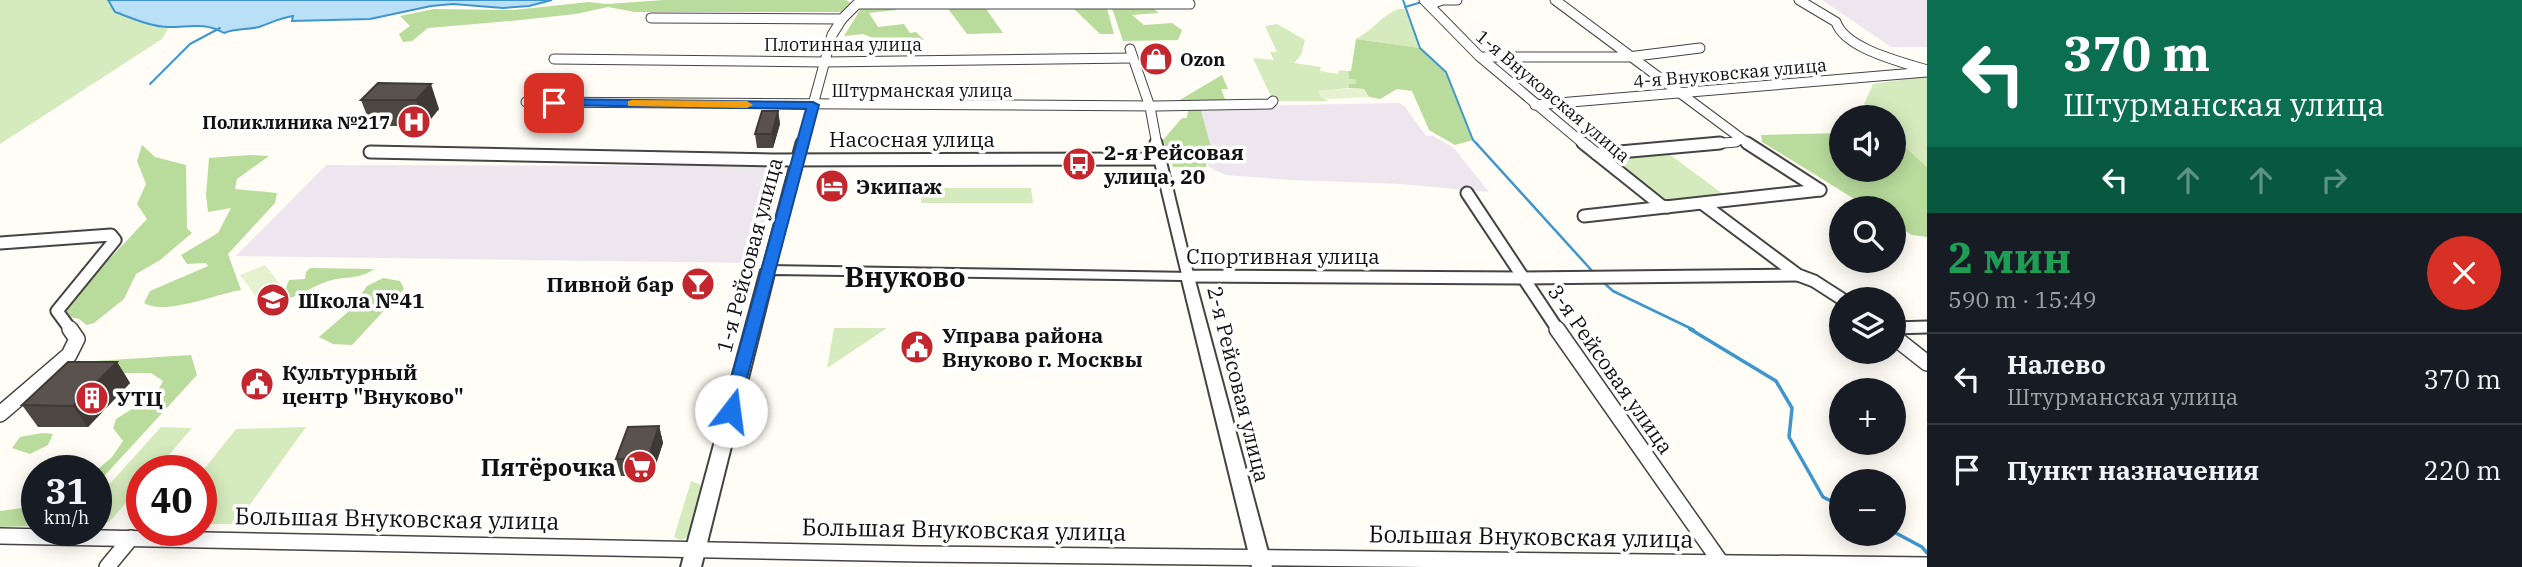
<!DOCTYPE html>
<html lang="ru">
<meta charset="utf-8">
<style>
body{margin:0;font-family:"IBM Plex Serif",serif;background:#20242c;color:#f1f3f6;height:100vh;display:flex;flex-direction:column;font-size:26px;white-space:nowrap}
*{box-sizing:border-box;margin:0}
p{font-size:23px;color:#9ea1a6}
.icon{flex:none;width:38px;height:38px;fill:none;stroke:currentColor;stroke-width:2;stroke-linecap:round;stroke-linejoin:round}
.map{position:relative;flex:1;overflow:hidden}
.drawer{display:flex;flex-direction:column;background:#171b24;width:595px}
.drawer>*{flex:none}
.hud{background:#0b6e4f;color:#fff;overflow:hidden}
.fabs{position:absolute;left:1829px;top:105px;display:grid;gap:14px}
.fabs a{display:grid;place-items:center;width:77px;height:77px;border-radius:50%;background:#171b24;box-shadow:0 4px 18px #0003;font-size:35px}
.speed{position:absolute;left:21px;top:455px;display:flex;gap:14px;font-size:35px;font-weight:700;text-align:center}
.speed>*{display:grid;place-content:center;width:91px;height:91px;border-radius:50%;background:#171b24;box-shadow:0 4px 18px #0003;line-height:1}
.speed small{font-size:18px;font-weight:400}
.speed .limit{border:10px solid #d22;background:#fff;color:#111}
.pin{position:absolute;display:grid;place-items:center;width:60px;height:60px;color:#fff;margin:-30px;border-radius:14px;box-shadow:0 4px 10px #0006}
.me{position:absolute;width:77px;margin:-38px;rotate:15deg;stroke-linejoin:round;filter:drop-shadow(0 0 5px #0008)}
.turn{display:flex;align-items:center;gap:24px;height:147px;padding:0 21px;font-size:32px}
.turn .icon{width:91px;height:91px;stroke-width:2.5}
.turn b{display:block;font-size:49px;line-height:60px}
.lanes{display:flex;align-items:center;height:66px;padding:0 21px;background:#0003;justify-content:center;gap:35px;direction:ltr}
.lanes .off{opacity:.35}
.round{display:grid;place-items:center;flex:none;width:74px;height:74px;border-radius:37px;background:#20242c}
.headline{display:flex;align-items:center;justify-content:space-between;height:119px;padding:0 21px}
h1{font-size:42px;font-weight:800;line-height:52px;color:#1e9e55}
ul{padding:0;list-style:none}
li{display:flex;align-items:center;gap:21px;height:91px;padding:0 21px;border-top:2px solid #363941}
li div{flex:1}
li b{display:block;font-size:26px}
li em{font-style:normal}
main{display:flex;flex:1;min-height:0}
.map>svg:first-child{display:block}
.industrial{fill:#eee6ef}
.green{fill:#d5ebbd}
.forest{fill:#b9dc9c}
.pitch{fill:#e6f2cf}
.water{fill:#b9e0f7;stroke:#3f96cf;stroke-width:2}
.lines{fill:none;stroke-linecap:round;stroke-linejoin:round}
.stream-far2{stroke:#3f96cf;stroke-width:2}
.stream-far1{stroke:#3f96cf;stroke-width:2.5}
.stream{stroke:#3f96cf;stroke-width:3.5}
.minor-far2-casing{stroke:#444;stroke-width:11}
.minor-far1-casing{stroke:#444;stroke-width:15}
.minor-casing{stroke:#444;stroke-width:18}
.tertiary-casing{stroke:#444;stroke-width:4}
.minor-far2{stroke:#fff;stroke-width:9}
.minor-far1{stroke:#fff;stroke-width:11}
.minor{stroke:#fff;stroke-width:15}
.tertiary{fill:#fff;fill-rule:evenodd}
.wall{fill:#4d4742}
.shaded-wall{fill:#3f3936}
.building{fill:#5a524d;stroke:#3f3936;stroke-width:2}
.route{fill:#1a73e8;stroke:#114b97;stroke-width:2}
.slow{fill:#f59e0b}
.labels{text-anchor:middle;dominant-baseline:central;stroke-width:7;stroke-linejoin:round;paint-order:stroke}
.far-street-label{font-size:18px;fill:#111;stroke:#fff}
.far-poi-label{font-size:18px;font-weight:bold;fill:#111;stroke:#fff;text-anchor:start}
.street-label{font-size:21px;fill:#111;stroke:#fff}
.poi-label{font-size:21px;font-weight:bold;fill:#111;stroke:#fff;text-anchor:start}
.near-poi-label{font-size:24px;font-weight:bold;fill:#111;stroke:#fff;text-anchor:end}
.near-street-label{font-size:24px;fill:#111;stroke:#fff}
.district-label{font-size:28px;font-weight:bold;fill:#111;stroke:#fff}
</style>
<main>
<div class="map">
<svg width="1927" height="567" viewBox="0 0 1927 567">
<rect width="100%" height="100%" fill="#fffdf5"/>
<g class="industrial">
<polygon points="1822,0 1927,0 1927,47 1891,47"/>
<polygon points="1400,103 1405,107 1426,136 1433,136 1454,148 1489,192 1401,184 1291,180 1225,175 1209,167 1207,162 1214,162 1200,107"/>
<polygon points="326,165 781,166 753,263 236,256"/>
</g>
<g class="green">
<polygon points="0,0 108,0 109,5 146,23 169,27 162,39 0,144"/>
<path d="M1398 9H1405L1420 48 1356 39C1373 30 1382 15 1398 9Z"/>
<polygon points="1277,24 1305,40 1301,55 1294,63 1321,67 1320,71 1338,74 1339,70 1348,71 1349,79 1356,80 1356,85 1349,84 1349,88 1319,91 1321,97 1329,101 1273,101 1253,58 1274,60 1270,52 1277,52 1265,26"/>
<polygon points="1927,76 1927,167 1894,137 1894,117 1880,117 1864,104 1873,84"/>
<polygon points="1665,151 1727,197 1666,205 1605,156"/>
<polygon points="922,188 1031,188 1033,203 921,203"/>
<polygon points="834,328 887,328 827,368"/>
<polygon points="161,427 192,428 155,471 142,471 142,485 109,522 96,522 96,499"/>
<polygon points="306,427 236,524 201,524 201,473 236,429"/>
<path d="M691 481 703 486 691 534C685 539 681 542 674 537Z"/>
</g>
<g class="forest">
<polygon points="664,0 846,0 852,4 843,12 635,12 608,7 576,14 511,21 428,28 412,41 403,42 399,34 410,26 400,16 434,9 514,10 589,2 607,4"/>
<polygon points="1106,4 1148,4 1159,13 1132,15 1144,25 1172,23 1182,30 1178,40 1123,41 1113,11"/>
<polygon points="1106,5 1114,34 1100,34 1071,6"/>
<polygon points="946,6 984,6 1003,33 967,34"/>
<polygon points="862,7 895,7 896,10 869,13 878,27 904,24 910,33 916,32 924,40 878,40 863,34 844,36"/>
<polygon points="1356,39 1420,48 1446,72 1473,140 1455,145 1429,130 1412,91 1397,89 1380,99 1369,97 1364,89 1349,88 1349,84 1356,84 1356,80 1349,79 1348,71 1351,71"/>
<polygon points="1222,75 1228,89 1221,89 1227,104 1179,104 1178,101"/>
<polygon points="1200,107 1215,162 1207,162 1206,167 1173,167 1163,140 1182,118 1187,118 1188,110"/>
<polygon points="1841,133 1841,170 1894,170 1894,137 1927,167 1927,237 1912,235 1894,224 1894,208 1869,208 1762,142 1761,135"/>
<polygon points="142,145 155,157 186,165 187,228 192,233 160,260 136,274 124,299 94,323 87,325 79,319 66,316 69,302 147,219 137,204 146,184 137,161"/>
<path d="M250 155 269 156 237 179 235 189 277 193 275 203 228 254 241 290C216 294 164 316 144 303L150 291 208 266 206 263 187 264 181 255 218 233 231 208 208 212 206 195 209 158Z"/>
<path d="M310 268 374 269C358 281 343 275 326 282 313 286 303 294 290 298L284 293 289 280 305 279 306 272Z"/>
<polygon points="383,278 400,281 404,289 352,345 333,344 319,337 349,311 367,286"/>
<polygon points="191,355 197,375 96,485 96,471 112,457 123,441 113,428 116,419 156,394 163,381 151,373 104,373 67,367 79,362"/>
<polygon points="42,433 53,434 48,445 30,454 12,448 20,437"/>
<polygon points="22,508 37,509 33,526 0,527 0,511"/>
</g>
<g class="pitch">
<polygon points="1356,88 1364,89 1369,97 1328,99 1321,97 1318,91"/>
<polygon points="265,265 282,286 256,297 240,275"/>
</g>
<path class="water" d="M108 0H552L529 6 503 8 453 4 431 6 370 19 292 21 293 16C279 18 271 23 259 27 247 30 236 28 224 33 205 22 190 27 169 27 151 27 132 18 115 12Z"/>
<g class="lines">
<g class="stream-far2">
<polyline points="1403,0 1420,48 1446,72 1473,140 1478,145"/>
<polyline points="1405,7 1422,2"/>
<polyline points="150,84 190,44 220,28"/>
</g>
<g class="stream-far1">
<polyline points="1476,143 1594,273"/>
<polyline points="1603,282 1613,291 1694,330"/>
</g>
<g class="stream">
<polyline points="1690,329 1776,381 1792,408 1789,437 1823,497 1841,506"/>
<polyline points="1894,532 1922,547 1927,553"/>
</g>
<defs>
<g id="minor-far2">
<polyline points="1424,0 1479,56 1585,145"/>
<polyline points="1555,0 1750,145"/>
<path d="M1799 0 1836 22C1845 49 1902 62 1927 70"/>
<polyline points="858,4 1190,4"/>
<polyline points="1429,5 1442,0 1457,0"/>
<polyline points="651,18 842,19"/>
<polyline points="1130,49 1150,107 1157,145"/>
<polyline points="1481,57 1628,57 1700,48"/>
<polyline points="554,59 824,62 1132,58"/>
<polyline points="526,102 1156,106 1270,104 1273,101"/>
<polyline points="1535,105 1927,72"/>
<polyline points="802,145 832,35 842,19 861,0"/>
<polyline points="1699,145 1736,142 1740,139"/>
</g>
<g id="minor-far1">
<polyline points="1156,143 1188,276 1521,278 1798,275"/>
<polyline points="1583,143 1662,206 1668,207"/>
<polyline points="1747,143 1820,190"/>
<polyline points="370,152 772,160 1159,159"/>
<polyline points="1597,154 1720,143"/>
<polyline points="1467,193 1558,330"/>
<polyline points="1703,204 1798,275 1814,281 1842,299"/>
<polyline points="1584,216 1820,190"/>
<polyline points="0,243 111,235 115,240 57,311 71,330"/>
<polyline points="768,270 802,143"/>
<polyline points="1894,328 1927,327"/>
</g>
<g id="minor">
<polyline points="1557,329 1724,567"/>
<polyline points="1894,337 1927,363"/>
<polyline points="0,414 69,355 77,339 70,329"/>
<polyline points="0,536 921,554 1927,565"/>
<polyline points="107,567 131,538"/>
</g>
<polygon id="tertiary" points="768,266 1193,273 1272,567 1252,567 1182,280 774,274 701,567 681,567 761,270"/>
</defs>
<use href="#minor-far2" class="minor-far2-casing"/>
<use href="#minor-far1" class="minor-far1-casing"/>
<use href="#minor" class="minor-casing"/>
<use href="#tertiary" class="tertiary-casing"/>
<use href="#minor-far2" class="minor-far2"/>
<use href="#minor-far1" class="minor-far1"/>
<use href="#minor" class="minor"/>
<use href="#tertiary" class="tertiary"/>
</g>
<g class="wall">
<polygon points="378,83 439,109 425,126 371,126 361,100"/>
<polygon points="778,111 780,124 773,148 757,148 755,134"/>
<polygon points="117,362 130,383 88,427 38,427 22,405"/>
<polygon points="659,426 663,443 652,476 621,476 616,459"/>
</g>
<g class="shaded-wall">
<polygon points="431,84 439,109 425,126 416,100"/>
<polygon points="778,111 780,124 773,148 772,134"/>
<polygon points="117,362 130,383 88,427 73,406"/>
<polygon points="659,426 663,443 652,476 648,459"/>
</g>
<g class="building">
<polygon points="378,83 431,84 416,100 361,100"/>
<polygon points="762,111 778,111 772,134 755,134"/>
<polygon points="68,362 117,362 73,406 22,405"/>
<polygon points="659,426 648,459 616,459 628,427"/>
</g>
<polygon class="route" points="554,99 813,102 819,105 737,416 724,416 722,411 806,109 550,105 548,103"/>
<polygon class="slow" points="632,100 747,101 753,105 747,108 628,106 628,101"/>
<defs>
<symbol id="shop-disc" viewBox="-11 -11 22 22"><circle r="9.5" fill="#c4262e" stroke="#fff"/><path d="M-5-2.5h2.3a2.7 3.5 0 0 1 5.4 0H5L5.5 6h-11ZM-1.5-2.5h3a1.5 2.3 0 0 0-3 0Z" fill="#fff"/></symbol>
<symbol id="hospital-disc" viewBox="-11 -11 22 22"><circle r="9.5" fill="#c4262e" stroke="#fff"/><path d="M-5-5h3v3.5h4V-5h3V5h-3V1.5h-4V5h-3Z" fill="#fff"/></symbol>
<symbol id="bus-disc" viewBox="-11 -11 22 22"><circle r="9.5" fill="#c4262e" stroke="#fff"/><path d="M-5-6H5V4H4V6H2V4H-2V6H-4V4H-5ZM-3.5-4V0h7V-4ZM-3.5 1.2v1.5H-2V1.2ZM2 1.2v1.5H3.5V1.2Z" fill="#fff"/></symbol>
<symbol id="hotel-disc" viewBox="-11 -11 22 22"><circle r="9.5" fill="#c4262e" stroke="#fff"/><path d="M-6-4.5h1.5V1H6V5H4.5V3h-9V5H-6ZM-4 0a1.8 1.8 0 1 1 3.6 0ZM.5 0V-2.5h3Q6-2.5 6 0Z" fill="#fff"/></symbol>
<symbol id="bar-disc" viewBox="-11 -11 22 22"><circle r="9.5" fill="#c4262e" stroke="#fff"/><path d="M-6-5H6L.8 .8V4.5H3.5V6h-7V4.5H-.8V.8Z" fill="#fff"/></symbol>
<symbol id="school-disc" viewBox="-11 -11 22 22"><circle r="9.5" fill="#c4262e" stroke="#fff"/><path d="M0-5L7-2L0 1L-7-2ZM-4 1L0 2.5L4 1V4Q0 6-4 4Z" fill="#fff"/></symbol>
<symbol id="civic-disc" viewBox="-11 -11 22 22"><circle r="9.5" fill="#c4262e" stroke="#fff"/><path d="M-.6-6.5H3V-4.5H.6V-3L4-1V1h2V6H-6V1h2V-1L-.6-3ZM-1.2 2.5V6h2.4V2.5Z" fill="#fff"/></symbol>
<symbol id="building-disc" viewBox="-11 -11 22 22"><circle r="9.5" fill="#c4262e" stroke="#fff"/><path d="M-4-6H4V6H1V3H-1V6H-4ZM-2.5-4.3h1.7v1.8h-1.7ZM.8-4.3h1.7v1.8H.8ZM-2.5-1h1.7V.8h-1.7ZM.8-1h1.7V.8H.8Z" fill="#fff"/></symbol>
<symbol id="supermarket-disc" viewBox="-11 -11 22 22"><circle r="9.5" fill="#c4262e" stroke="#fff"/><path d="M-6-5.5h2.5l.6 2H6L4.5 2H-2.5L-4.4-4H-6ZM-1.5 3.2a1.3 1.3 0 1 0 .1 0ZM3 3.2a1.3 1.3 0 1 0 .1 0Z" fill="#fff"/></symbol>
</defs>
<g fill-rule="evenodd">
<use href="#shop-disc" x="1137" y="40" width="38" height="38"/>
<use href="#hospital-disc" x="395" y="103" width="38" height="38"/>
<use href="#bus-disc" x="1060" y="145" width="38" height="38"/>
<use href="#hotel-disc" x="813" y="167" width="38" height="38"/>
<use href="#bar-disc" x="679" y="265" width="38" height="38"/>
<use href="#school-disc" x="254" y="281" width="38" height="38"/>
<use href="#civic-disc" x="898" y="328" width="38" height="38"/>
<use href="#civic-disc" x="238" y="365" width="38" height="38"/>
<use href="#building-disc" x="73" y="379" width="38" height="38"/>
<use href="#supermarket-disc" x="621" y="448" width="38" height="38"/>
</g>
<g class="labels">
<g class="far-street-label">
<text x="843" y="44">Плотинная улица</text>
<text transform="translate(1730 73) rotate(-5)">4-я Внуковская улица</text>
<text x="922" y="90">Штурманская улица</text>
<text transform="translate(1553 96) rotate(40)">1-я Внуковская улица</text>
</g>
<g class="far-poi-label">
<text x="1180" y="59">Ozon</text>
<text x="390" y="122" text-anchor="end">Поликлиника №217</text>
</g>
<g class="street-label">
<text x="912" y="139">Насосная улица</text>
<text transform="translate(749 255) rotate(-75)">1-я Рейсовая улица</text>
<text x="1283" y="256">Спортивная улица</text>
<text transform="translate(1611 369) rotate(55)">3-я Рейсовая улица</text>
<text transform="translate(1239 384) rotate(76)">2-я Рейсовая улица</text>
</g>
<g class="poi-label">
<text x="1104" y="152">2-я Рейсовая<tspan x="1104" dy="24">улица, 20</tspan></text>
<text x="856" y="186">Экипаж</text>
<text x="674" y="284" text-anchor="end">Пивной бар</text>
<text x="298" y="300">Школа №41</text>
<text x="942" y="335">Управа района<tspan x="942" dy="24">Внуково г. Москвы</tspan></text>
<text x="282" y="372">Культурный<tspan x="282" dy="24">центр "Внуково"</tspan></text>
<text x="116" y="398">УТЦ</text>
</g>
<g class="near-poi-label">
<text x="616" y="467">Пятёрочка</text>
</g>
<g class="near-street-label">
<text transform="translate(397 518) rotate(1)">Большая Внуковская улица</text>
<text transform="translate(964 529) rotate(1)">Большая Внуковская улица</text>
<text transform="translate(1531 536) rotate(1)">Большая Внуковская улица</text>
</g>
<g class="district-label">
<text x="905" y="276">Внуково</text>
</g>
</g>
</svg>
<div class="fabs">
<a><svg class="icon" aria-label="sound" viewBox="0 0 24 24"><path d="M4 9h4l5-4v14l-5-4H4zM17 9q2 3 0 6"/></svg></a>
<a><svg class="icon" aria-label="search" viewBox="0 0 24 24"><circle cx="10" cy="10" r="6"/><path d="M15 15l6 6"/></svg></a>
<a><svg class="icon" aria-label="layers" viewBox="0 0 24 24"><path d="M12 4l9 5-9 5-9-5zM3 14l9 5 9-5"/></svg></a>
<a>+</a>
<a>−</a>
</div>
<div class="speed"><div>31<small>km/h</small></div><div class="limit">40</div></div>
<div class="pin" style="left:554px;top:103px;background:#d93025"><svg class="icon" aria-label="arrive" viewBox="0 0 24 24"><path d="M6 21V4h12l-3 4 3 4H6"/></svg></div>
<svg class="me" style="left:731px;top:411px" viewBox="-20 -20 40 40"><circle r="19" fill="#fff"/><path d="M0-13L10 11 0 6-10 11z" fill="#1a73e8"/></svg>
</div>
<section class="drawer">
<div class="hud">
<div class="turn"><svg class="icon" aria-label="left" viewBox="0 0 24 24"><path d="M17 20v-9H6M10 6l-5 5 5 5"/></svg><div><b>370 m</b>Штурманская улица</div></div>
<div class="lanes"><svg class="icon" aria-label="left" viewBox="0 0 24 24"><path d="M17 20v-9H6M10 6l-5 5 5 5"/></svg><svg class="icon off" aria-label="ahead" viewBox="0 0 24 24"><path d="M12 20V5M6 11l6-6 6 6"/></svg><svg class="icon off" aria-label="ahead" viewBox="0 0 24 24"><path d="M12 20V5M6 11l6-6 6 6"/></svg><svg class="icon off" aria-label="right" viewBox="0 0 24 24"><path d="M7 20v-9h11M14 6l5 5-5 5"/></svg></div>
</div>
<div class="headline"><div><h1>2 мин</h1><p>590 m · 15:49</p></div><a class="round" style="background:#d93025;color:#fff"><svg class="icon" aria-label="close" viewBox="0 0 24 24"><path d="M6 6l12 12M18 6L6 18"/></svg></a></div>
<ul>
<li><svg class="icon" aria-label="left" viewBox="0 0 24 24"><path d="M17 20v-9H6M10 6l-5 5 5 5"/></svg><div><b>Налево</b><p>Штурманская улица</p></div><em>370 m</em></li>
<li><svg class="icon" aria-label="arrive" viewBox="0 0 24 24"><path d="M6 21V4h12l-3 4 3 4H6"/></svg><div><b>Пункт назначения</b></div><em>220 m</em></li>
</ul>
</section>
</main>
